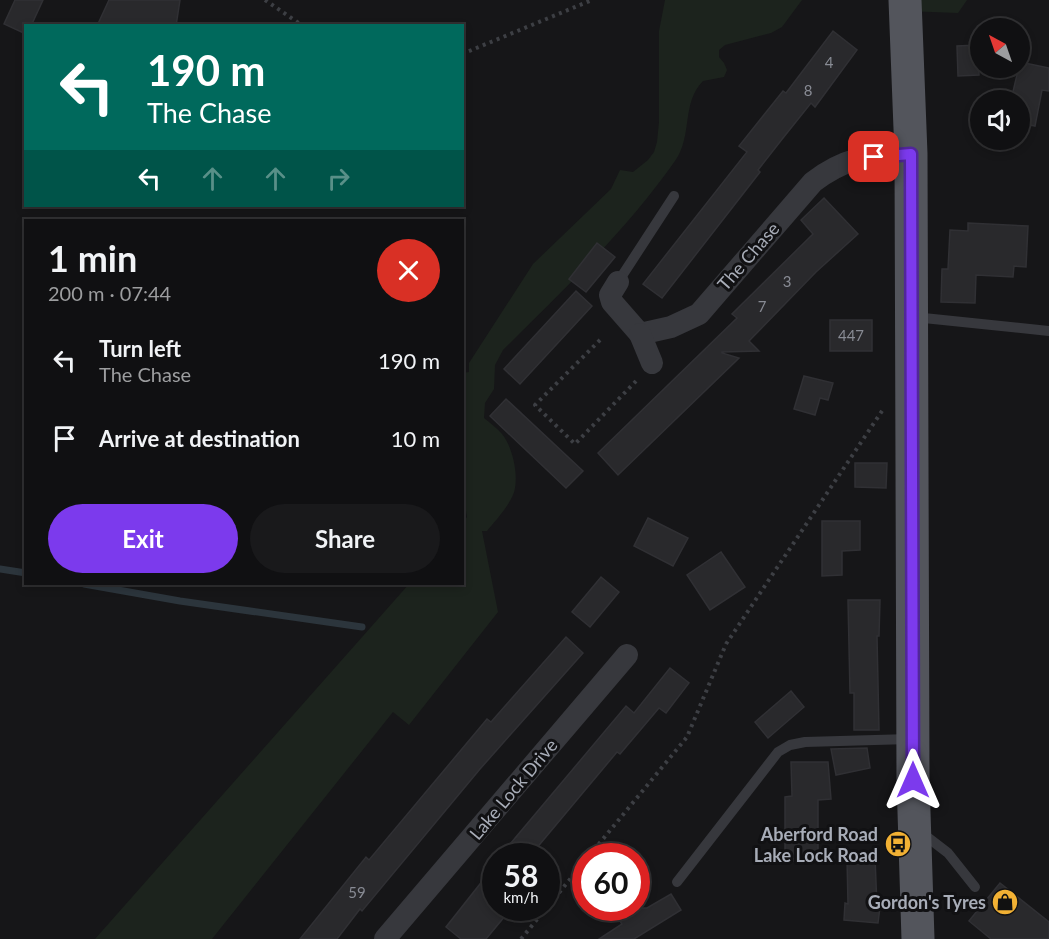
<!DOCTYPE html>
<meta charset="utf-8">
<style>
body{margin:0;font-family:Lato,sans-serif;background:#19191b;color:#f1f3f6;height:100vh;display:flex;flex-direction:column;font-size:22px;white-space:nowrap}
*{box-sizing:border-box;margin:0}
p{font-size:20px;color:#9c9d9f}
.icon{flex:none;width:33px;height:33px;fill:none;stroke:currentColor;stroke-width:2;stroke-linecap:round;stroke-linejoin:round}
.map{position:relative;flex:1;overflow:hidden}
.drawer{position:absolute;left:24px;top:219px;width:440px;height:366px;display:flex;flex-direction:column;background:#101012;border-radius:0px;box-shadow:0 3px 9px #0003,0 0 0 2px #303032}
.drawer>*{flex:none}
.guide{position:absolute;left:24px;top:24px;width:440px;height:183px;border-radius:0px;box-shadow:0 3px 9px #0003,0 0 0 2px #303032;background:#00695c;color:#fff;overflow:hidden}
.needle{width:39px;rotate:320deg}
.controls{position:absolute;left:970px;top:18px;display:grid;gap:12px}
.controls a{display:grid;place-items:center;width:60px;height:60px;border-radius:50%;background:#101012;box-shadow:0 3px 9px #0003,0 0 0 2px #303032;font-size:30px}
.speed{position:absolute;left:482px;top:843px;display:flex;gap:12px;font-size:30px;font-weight:700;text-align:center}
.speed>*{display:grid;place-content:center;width:78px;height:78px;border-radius:50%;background:#101012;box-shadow:0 3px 9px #0003,0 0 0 2px #303032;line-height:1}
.speed small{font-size:15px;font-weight:400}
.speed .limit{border:9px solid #d22;background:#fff;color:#111}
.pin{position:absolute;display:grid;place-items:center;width:51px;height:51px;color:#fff;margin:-26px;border-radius:12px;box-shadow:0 3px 9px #0006}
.me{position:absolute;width:66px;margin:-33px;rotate:0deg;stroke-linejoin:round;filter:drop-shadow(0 0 4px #0008)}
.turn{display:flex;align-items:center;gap:21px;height:126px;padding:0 24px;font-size:27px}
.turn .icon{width:78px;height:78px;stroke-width:2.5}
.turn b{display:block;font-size:42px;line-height:51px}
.lanes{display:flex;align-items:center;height:57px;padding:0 24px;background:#0003;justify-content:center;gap:30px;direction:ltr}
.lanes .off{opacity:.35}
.round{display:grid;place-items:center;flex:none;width:63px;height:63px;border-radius:32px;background:#19191b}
.head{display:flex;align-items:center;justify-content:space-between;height:102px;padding:0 24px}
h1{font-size:36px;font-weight:700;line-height:45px}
.button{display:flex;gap:12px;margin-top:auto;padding:12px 24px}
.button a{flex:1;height:69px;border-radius:36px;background:#7c3aed;color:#fff;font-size:24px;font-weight:700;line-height:69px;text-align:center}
.button a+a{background:#19191b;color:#f1f3f6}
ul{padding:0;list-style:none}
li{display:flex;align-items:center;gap:18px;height:78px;padding:0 24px}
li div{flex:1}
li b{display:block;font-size:22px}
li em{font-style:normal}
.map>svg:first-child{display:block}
.green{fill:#1c231d}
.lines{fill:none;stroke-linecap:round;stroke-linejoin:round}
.stream{stroke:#2c353c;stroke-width:7}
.building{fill:#29292c;stroke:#303034;stroke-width:1.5}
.path{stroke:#3d3f44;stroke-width:4;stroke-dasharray:3 4.5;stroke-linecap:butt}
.service{stroke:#37383d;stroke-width:10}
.minor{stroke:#37383d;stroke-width:22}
.primary{stroke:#53555c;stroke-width:33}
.route-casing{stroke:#51269a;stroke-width:15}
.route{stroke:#7c3aed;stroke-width:10}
.labels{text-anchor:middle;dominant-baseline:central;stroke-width:6;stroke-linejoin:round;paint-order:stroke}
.number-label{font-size:15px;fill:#888b94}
.street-label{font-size:18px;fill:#a8adb8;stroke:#111113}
.poi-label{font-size:18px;font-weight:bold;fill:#a8adb8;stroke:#111113;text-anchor:end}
</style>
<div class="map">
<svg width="1049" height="939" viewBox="0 0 1049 939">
<rect width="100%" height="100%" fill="#161618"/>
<g class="green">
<path d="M665 0H802L782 27 771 33 725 45 719 50V57L724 63 727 70 724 77 703 81C681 103 693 136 675 161 626 231 563 290 503 350L495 365 494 389 485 403 484 418C490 423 497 428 502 434 512 446 518 472 515 488 513 502 496 520 487 531H482L498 612 409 725 393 712 212 939H95L409 584H462V523L467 517 462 487V373L469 372V363L533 264 611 189 620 170 633 172 648 160 654 152 657 142 659 122V31Z"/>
<polygon points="905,0 967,0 958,13 905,11"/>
</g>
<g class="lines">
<g class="stream">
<polyline points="0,569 26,573"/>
<polyline points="84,584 180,601 362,627"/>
</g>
</g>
<g class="building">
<polygon points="15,0 43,0 31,26 26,26 26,34 4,24"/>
<polygon points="109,0 180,0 176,26 97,26"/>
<polygon points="833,31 857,50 815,107 811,103 783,138 758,170 760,172 662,298 643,284 747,152 739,146 783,91 786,93"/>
<polygon points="978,45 979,75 958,76 957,46"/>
<polygon points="1020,62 1049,68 1049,91 1042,90 1035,126 1020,123 1020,100 1011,100"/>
<polygon points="824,198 858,234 816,272 749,341 759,351 722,352 722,353 739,358 618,475 598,453 737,318 732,314 813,234 801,220"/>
<polygon points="968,223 1028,226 1026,267 1014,266 1013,277 976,275 975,303 941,302 942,269 948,269 950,230 968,231"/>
<polygon points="597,243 615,257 586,292 569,279"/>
<polygon points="576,291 592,306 520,384 504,369"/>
<rect x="830" y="320" width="42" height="31"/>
<polygon points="804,376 833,383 828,400 820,398 815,415 794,409"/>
<polygon points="506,399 583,471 566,488 490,416"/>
<polygon points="855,463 887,463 886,488 855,487"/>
<polygon points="648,518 688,538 673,566 634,546"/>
<polygon points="822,521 860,521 860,550 842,551 842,575 822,576"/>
<polygon points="721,552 745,587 710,610 687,575"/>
<polygon points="601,577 619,592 590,627 572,612"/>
<polygon points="848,600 880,600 879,636 877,636 879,730 854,730 854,693 850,693"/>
<polygon points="566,637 583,653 480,769 362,911 360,909 337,939 300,939 366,857 369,860 487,719 491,722"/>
<polygon points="670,668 689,683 666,713 659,708 620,754 617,752 530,856 500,856 626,706 634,713"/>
<polygon points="791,691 804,707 768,738 755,722"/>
<polygon points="867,748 870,768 836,775 831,749"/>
<polygon points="791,762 828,762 831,799 818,800 818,860 785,861 785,797 792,796"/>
<polygon points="875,857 877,907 880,907 878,923 844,920 845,903 848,904 847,858"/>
<polygon points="495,865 495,908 505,916 486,939 461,939 446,927"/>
<polygon points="1000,883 1049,922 1049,939 991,939 969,921"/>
<polygon points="671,894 681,910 634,939 599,939 622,924 611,908 647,908"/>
</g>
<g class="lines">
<g class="path">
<polyline points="265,0 303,26"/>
<polyline points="462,54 592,0"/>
<polyline points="600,340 535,405 575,444 638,379"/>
<polyline points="589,856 687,737 726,644 884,408"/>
<polyline points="521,939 585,861"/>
</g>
<g class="service">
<polyline points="618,282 674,196"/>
<polyline points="914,317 1049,331"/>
<polyline points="922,833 948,853 975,887"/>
<polyline points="677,882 778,752 790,745 805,742 910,739"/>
</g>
<g class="minor">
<path d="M618 282 610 295 612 302 640 334 671 327 699 314 813 182C849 155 868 157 911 154"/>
<polyline points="640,334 652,363"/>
<polyline points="385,939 627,655"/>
</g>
<polyline class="primary" points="905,0 911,154 913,780 918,939"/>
</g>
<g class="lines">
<defs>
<polyline id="route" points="874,157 911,154 913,780"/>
</defs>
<use href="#route" class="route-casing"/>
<use href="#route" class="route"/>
</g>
<defs>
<symbol id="bus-disc" viewBox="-11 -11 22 22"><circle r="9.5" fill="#f2b134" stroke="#111113"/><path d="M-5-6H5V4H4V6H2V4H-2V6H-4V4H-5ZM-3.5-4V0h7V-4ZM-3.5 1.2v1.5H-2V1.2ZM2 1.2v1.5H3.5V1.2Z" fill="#111"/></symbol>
<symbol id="shop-disc" viewBox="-11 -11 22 22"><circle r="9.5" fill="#f2b134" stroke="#111113"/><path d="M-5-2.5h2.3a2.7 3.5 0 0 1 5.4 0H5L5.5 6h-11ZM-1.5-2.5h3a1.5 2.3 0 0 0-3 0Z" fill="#111"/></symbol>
</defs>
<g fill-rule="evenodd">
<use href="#bus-disc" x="883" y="829" width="30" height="30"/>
<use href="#shop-disc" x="990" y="887" width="30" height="30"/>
</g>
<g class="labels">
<g class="number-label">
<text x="829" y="62">4</text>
<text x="808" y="90">8</text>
<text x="787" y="281">3</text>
<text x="762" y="306">7</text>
<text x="851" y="335">447</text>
<text x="357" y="892">59</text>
</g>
<g class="street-label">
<text transform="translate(748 256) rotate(-49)">The Chase</text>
<text transform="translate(513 789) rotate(-50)">Lake Lock Drive</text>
</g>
<g class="poi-label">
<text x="878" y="834">Aberford Road<tspan x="878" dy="21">Lake Lock Road</tspan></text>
<text x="986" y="902">Gordon's Tyres</text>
</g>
</g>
</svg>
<div class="controls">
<a><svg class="needle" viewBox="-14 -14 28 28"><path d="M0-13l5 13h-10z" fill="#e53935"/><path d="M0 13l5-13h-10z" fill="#9c9d9f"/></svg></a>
<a><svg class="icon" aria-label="sound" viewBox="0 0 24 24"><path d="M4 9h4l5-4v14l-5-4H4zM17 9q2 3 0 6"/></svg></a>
</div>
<div class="speed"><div>58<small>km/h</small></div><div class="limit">60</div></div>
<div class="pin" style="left:874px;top:157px;background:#d93025"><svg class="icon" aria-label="arrive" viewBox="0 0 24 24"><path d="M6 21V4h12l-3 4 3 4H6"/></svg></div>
<svg class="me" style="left:913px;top:780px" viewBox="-20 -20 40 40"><path d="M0-17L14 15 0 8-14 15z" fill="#7c3aed" stroke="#fff" stroke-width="4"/></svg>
<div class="guide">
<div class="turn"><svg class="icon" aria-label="left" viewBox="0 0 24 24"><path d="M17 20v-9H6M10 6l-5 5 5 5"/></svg><div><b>190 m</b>The Chase</div></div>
<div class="lanes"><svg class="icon" aria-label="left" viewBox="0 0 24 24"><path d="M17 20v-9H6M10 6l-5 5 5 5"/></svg><svg class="icon off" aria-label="ahead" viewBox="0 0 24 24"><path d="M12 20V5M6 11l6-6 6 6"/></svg><svg class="icon off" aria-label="ahead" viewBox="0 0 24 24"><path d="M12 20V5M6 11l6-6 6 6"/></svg><svg class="icon off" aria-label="right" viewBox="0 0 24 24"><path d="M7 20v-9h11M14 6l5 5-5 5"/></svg></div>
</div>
<section class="drawer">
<div class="head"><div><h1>1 min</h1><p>200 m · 07:44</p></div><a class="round" style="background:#d93025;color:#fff"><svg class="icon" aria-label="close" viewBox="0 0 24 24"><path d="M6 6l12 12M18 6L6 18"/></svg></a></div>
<ul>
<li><svg class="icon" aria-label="left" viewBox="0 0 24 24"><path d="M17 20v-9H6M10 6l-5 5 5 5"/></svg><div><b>Turn left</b><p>The Chase</p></div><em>190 m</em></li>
<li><svg class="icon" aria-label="arrive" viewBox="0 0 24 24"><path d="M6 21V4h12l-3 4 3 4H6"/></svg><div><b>Arrive at destination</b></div><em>10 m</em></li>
</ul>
<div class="button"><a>Exit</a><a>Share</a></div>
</section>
</div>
